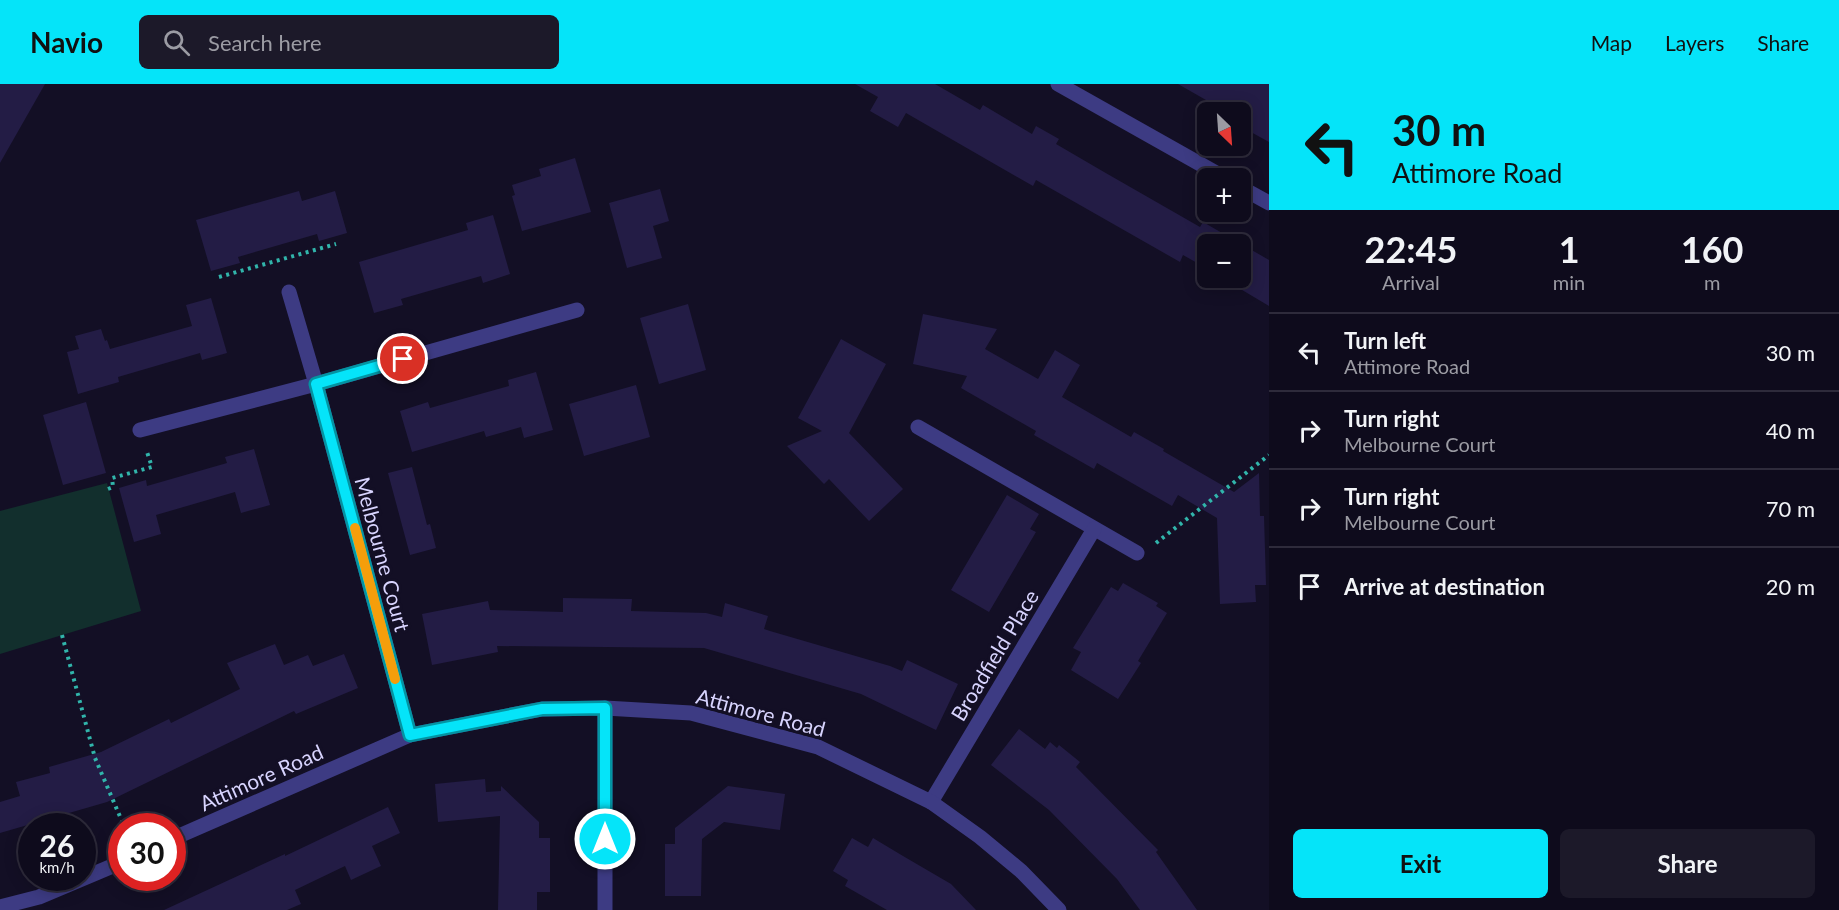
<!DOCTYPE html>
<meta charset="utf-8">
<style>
body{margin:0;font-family:Lato,sans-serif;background:#1c1929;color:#f1f3f6;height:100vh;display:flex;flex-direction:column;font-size:22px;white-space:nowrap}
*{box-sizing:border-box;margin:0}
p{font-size:20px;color:#9b9ba3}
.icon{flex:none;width:33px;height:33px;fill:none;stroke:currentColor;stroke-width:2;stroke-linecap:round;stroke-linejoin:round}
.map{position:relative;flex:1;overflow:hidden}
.details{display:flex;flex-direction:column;background:#0e0b1c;width:570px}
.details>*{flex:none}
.guide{background:#05e4f9;color:#111;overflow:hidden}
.needle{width:39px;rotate:155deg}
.fabs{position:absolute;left:1197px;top:18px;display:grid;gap:12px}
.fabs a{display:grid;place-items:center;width:54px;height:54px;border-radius:9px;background:#0e0b1c;box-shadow:0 3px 15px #0003,0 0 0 2px #2e2b3b;font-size:30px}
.speed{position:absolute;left:18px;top:729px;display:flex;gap:12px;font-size:30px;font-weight:700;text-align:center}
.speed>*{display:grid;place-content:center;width:78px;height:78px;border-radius:50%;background:#0e0b1c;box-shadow:0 3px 15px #0003,0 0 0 2px #2e2b3b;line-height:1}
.speed small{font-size:15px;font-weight:400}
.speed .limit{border:9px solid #d22;background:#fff;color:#111}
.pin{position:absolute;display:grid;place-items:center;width:51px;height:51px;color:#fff;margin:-26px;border:3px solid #fff;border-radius:50%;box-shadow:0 2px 6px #0007}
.me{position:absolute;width:66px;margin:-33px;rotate:0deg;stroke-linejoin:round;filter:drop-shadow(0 0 4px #0008)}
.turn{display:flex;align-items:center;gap:21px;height:126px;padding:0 24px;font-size:27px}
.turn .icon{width:78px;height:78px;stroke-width:2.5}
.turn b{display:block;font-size:42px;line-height:51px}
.eta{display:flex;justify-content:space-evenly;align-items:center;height:102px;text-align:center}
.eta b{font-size:36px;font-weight:700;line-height:42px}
.button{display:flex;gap:12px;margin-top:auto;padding:12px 24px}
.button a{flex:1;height:69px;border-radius:9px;background:#05e4f9;color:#111;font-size:24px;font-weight:700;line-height:69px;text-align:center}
.button a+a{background:#1c1929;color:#f1f3f6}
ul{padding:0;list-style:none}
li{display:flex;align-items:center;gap:18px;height:78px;padding:0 24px;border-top:2px solid #2e2b3b}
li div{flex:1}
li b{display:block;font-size:22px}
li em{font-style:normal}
header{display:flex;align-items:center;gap:36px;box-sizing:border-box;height:84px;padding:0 30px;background:#05e4f9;color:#111}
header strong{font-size:28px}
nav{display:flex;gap:33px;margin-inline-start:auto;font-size:21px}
.search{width:420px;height:54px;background:#1c1929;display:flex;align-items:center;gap:15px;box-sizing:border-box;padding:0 21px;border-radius:9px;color:#9b9ba3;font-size:22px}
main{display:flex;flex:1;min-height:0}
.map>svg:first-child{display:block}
.green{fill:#122f2d}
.building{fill:#231c45}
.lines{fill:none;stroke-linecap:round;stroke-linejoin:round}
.path{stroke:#31b5ab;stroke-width:4;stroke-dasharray:3 4.5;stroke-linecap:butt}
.minor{stroke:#3d3b83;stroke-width:15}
.route-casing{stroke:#0394a2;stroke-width:15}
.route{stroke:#05e4f9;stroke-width:10}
.slow{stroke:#f59e0b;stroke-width:10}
.labels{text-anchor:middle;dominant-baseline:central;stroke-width:6;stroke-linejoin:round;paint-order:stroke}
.street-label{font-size:21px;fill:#d8d4fe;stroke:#130f25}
</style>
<header>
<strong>Navio</strong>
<div class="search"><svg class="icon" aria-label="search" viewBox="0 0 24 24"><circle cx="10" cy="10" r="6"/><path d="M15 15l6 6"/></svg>Search here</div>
<nav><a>Map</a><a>Layers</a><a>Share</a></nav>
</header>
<main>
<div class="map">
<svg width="1269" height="826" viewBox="0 0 1269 826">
<rect width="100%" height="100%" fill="#130f25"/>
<polygon class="green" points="107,399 141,527 0,570 0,427"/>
<g class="building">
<polygon points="0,0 45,0 0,79"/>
<polygon points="855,0 935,0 980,26 983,21 1032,50 1036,42 1059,55 1056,60 1104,88 1200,143 1203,138 1269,176 1269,222 1222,194 1240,194 1240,160 1208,160 1208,185 1183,171 1180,178 1036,96 1033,102 906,29 898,43 870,27 878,13"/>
<polygon points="1178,0 1269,0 1269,58 1240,42 1240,28 1227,28"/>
<polygon points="575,74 591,128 522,147 512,112 515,111 512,101 541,92 539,85"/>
<polygon points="660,105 669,137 653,142 662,174 627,184 609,119"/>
<polygon points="299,107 302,117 335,107 347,149 319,157 317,150 238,173 240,179 211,187 196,136"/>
<polygon points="493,131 510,190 483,199 481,192 401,215 403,221 374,229 359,178 468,146 466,139"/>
<polygon points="211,214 227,269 202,276 200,269 118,293 119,298 78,310 67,268 79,265 75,252 101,245 105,257 107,256 110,265 192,242 186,221"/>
<polygon points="688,220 706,286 659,300 640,234"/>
<polygon points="923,230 997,245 985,265 1038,295 1055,266 1080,281 1062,313 1131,353 1134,348 1164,365 1163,367 1234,408 1259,389 1260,432 1264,432 1266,501 1255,501 1256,518 1220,520 1217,434 1178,411 1172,422 1097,379 1094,385 1034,351 1036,347 961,304 967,292 913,280"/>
<polygon points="841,255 886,280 849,349 903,405 869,437 829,395 824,400 787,362 822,347 798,334"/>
<polygon points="536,288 553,346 524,354 521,343 486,353 484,347 412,368 400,327 428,318 430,324 509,302 508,296"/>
<polygon points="636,301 650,353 584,372 569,320"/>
<polygon points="86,318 106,389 63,401 43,331"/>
<polygon points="254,365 270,421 241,429 235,408 156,431 161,450 134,458 119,404 146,396 147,402 227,379 225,373"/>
<polygon points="412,383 427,441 430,440 436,464 410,471 388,389"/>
<polygon points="1007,411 1039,430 1030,445 1036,448 989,528 951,506"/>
<polygon points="1123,499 1158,519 1156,522 1167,529 1138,577 1141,579 1118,615 1071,586 1081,568 1073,564 1111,503 1118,507"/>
<polygon points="563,514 632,515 631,527 706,529 722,533 725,519 768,532 764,545 770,547 890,582 902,587 907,576 958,600 936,646 861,610 704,564 497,562 498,568 432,581 422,530 488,517 490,526 563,528"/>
<polygon points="275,560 284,581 308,571 313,582 344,570 358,604 296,630 294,627 107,718 0,749 0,718 20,712 16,698 50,689 49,683 101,668 169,635 171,639 240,605 227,579"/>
<polygon points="1019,645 1045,665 1050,658 1057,664 1059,661 1080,678 1076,683 1158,766 1156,768 1197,826 1140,826 1117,795 1049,726 991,681"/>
<polygon points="485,695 486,708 501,707 501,702 539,738 539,754 550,754 550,808 537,808 537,826 498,826 500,732 438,738 435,700"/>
<polygon points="728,702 785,710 780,746 724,738 702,755 701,812 665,812 665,760 675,760 675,744"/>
<polygon points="388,723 400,749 372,762 381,782 351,796 345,782 295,806 301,820 287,826 164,826 285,770 285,772"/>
<polygon points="852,754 868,763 873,754 903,772 951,800 976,826 887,826 845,802 848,796 833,787"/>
</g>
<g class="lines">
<g class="path">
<polyline points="219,193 336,160"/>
<polyline points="108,405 113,403 112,394 152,383 147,368"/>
<polyline points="1156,459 1269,371"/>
<polyline points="62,551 95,674 124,742"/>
</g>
<g class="minor">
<polyline points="1058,0 1225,94"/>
<polyline points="1240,103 1269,119"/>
<polyline points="289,208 316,300 410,651"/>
<polyline points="918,343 1137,469"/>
<polyline points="140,346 316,300 577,226"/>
<polyline points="931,718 1094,445"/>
<polyline points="172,755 410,651 542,625 605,624 691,629 818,663 931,718 980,753 1021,787 1059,826"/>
<polyline points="0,823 39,813 122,778"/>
<polyline points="605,826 605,624"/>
</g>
</g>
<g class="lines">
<defs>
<polyline id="route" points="403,275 316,300 410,651 542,625 605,624 605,755"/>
</defs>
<use href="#route" class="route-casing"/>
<use href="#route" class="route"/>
<polyline class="slow" points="355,444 395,595"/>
</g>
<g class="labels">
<g class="street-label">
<text transform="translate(383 470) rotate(75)">Melbourne Court</text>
<text transform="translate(994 571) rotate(-59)">Broadfield Place</text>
<text transform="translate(761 628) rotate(15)">Attimore Road</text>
<text transform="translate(261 693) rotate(-24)">Attimore Road</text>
</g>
</g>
</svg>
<div class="fabs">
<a><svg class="needle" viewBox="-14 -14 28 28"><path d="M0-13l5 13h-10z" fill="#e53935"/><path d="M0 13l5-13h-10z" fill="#9b9ba3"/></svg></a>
<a>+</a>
<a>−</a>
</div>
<div class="speed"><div>26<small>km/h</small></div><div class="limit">30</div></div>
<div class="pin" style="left:403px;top:275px;background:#d93025"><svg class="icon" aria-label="arrive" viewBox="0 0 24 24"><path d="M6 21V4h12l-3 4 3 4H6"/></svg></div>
<svg class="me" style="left:605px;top:755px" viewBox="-20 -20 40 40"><circle r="17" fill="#05e4f9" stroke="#fff" stroke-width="3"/><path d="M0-11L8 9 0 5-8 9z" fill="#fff"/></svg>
</div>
<section class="details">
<div class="guide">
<div class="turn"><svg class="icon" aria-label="left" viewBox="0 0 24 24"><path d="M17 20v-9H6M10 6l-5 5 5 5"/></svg><div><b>30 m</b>Attimore Road</div></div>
</div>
<div class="eta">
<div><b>22:45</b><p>Arrival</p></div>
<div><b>1</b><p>min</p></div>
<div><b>160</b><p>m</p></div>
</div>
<ul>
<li><svg class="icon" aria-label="left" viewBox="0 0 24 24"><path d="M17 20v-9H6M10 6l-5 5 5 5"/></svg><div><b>Turn left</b><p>Attimore Road</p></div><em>30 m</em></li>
<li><svg class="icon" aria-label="right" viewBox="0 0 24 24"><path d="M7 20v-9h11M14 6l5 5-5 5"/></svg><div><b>Turn right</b><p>Melbourne Court</p></div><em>40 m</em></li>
<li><svg class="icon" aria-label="right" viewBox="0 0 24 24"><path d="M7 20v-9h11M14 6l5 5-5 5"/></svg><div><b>Turn right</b><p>Melbourne Court</p></div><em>70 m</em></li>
<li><svg class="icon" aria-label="arrive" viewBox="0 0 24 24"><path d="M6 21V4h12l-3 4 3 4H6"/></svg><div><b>Arrive at destination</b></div><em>20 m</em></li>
</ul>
<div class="button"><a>Exit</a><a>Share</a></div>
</section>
</main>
